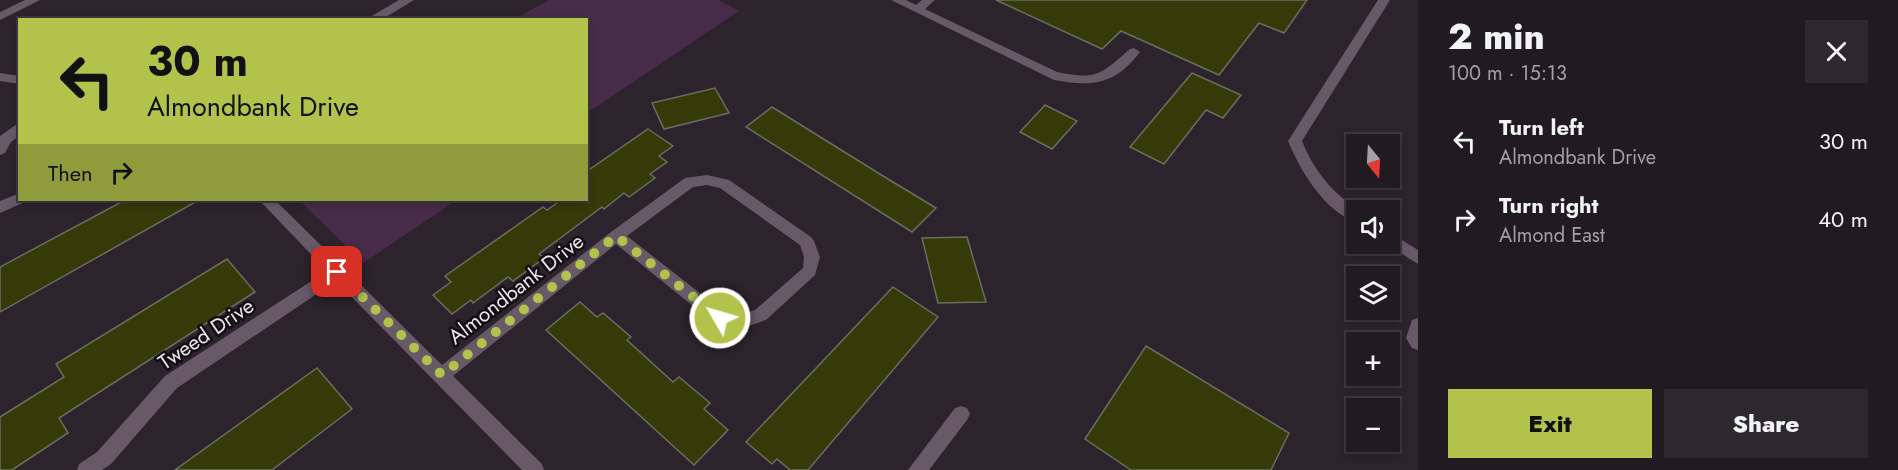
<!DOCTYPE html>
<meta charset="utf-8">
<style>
body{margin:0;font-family:Jost,sans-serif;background:#2d272e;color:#f1f3f6;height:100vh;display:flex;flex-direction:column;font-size:22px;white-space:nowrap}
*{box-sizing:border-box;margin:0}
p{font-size:20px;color:#a2a1a5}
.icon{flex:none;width:33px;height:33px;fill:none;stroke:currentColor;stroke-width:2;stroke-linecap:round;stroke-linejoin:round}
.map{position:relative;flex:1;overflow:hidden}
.side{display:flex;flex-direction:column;background:#211a21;width:480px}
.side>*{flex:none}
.hud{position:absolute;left:18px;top:18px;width:570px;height:183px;border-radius:0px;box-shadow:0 3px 9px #0003,0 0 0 2px #3e383f;background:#b2c34c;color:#111;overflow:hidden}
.needle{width:39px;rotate:162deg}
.buttons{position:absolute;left:1346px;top:134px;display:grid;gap:12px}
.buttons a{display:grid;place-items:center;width:54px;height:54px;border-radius:0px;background:#211a21;box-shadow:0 3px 9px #0003,0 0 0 2px #3e383f;font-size:30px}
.pin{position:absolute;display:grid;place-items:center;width:51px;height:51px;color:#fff;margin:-26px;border-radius:12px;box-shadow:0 3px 9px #0006}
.me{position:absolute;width:66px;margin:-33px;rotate:308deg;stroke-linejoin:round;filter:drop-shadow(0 0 4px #0008)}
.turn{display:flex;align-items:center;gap:21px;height:126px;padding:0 30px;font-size:27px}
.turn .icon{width:78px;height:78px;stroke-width:2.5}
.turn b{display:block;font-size:42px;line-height:51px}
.then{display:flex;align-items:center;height:57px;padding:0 30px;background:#0003;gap:12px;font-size:22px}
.round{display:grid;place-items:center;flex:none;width:63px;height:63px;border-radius:0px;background:#2d272e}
.summary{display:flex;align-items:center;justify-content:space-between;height:102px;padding:0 30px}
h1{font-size:36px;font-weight:800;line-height:45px}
.primary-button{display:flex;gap:12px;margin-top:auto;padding:12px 30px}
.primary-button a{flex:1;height:69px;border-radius:0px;background:#b2c34c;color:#111;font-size:24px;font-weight:800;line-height:69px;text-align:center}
.primary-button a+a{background:#2d272e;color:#f1f3f6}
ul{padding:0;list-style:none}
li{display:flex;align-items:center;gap:18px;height:78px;padding:0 30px}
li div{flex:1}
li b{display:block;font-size:22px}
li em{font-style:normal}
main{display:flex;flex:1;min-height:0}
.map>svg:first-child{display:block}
.green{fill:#472b48}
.building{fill:#343b09;stroke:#6a6d60;stroke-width:1.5}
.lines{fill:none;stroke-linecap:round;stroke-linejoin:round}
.service{fill:#685969;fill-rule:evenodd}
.minor{fill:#685969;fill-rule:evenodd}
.route{stroke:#b2c34c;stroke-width:10;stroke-dasharray:0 18}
.labels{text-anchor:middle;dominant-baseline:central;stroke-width:5;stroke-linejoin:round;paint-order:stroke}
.street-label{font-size:21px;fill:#eae4ea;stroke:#120e12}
</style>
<main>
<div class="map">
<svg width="1418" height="470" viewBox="0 0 1418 470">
<rect width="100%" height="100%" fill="#2c232c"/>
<g class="green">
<polygon points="549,0 718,0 739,11 587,113 586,20 515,19"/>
<polygon points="299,200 298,200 457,200 363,263"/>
</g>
<g class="building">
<polygon points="996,0 1307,0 1284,33 1259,23 1219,75 1121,31 1102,49"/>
<polygon points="1192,73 1241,95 1223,118 1206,110 1164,164 1130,147"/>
<polygon points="715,88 729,113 664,129 652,103"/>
<polygon points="1045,105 1077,121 1052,149 1020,132"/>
<polygon points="772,107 883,176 936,208 912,232 746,127"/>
<polygon points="648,129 673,146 659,156 667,162 650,174 655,178 629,197 624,193 604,209 602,207 539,254 544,258 513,281 508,277 473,303 471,300 452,314 433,295 451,282 445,276 543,207 547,210 561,200 586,200 586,172"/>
<polygon points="125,200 199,200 0,312 0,267"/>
<polygon points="967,237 986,302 938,303 922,238"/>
<polygon points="227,259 255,292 59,418 68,433 12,470 0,470 0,417 64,377 56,364"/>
<polygon points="893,287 938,317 808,470 790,470 777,459 772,464 746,442"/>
<polygon points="580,302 597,317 603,313 631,337 627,340 673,382 679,377 710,403 704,409 728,430 694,465 546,330"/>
<polygon points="1146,346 1289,433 1271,470 1131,470 1085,439"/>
<polygon points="317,368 352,409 272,470 175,470"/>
</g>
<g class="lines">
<g class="service">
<polygon points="1418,318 1418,350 1412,348 1406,338 1412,320"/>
<polygon points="961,406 967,408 970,414 967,420 929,470 908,470 955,408"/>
</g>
<g class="minor">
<polygon points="25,0 40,0 0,20 0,12"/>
<polygon points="399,0 414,0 381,20 365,20"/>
<path d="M891 0H906L916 5 922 0H935L925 9 1057 72C1097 80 1100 75 1130 49L1134 48 1140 52C1115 85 1092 87 1054 80Z"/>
<path d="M1378 0H1390L1302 141C1314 171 1332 192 1358 210H1356V222C1324 211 1300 170 1288 141Z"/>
<polygon points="0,73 20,76 20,84 0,81"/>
<polygon points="20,122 20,135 11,142 5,153 0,155 0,136"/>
<path d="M707 175 729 180 811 237 814 241 820 257 815 275 766 320 739 329 714 323 616 244 453 376 542 464 544 470H522L336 281 177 388 111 464 102 470H77L79 464 97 452 165 376 327 271 259 200H275L442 365 611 232 685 178ZM707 185 720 188 800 245 804 257 803 268 755 310 739 315 724 312 627 236 693 187Z"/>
<polygon points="20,193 20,200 26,200 25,202 0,213 0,201"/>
<polygon points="1389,232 1418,250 1418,264 1385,243 1389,243"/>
</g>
</g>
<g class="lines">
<polyline class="route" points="337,272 442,375 616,236 720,318"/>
</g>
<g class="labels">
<g class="street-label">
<text transform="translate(516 289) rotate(-38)">Almondbank Drive</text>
<text transform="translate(206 334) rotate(-34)">Tweed Drive</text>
</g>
</g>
</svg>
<div class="buttons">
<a><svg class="needle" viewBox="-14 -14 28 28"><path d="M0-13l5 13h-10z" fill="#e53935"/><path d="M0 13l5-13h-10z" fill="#a2a1a5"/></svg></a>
<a><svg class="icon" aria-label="sound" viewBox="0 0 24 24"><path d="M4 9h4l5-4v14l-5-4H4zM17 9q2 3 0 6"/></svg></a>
<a><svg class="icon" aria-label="layers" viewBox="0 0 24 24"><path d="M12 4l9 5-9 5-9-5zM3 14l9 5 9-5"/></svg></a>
<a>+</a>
<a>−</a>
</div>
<div class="pin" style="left:337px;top:272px;background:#d93025"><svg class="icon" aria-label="arrive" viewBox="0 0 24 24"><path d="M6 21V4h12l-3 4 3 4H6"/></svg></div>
<svg class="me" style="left:720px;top:318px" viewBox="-20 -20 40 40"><circle r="17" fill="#b2c34c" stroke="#fff" stroke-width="3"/><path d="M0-11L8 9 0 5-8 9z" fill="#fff"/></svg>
<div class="hud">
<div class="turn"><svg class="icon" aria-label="left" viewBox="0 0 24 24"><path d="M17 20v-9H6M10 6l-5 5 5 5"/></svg><div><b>30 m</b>Almondbank Drive</div></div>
<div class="then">Then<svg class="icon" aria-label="right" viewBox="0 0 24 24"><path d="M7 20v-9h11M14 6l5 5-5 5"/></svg></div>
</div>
</div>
<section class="side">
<div class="summary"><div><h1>2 min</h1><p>100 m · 15:13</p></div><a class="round"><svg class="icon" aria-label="close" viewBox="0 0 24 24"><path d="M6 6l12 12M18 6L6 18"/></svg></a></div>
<ul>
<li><svg class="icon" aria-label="left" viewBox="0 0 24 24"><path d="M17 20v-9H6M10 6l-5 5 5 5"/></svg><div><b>Turn left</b><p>Almondbank Drive</p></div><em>30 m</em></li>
<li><svg class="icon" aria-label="right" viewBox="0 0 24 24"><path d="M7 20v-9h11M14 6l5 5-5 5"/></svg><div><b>Turn right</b><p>Almond East</p></div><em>40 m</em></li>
</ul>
<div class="primary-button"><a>Exit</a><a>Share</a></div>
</section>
</main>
